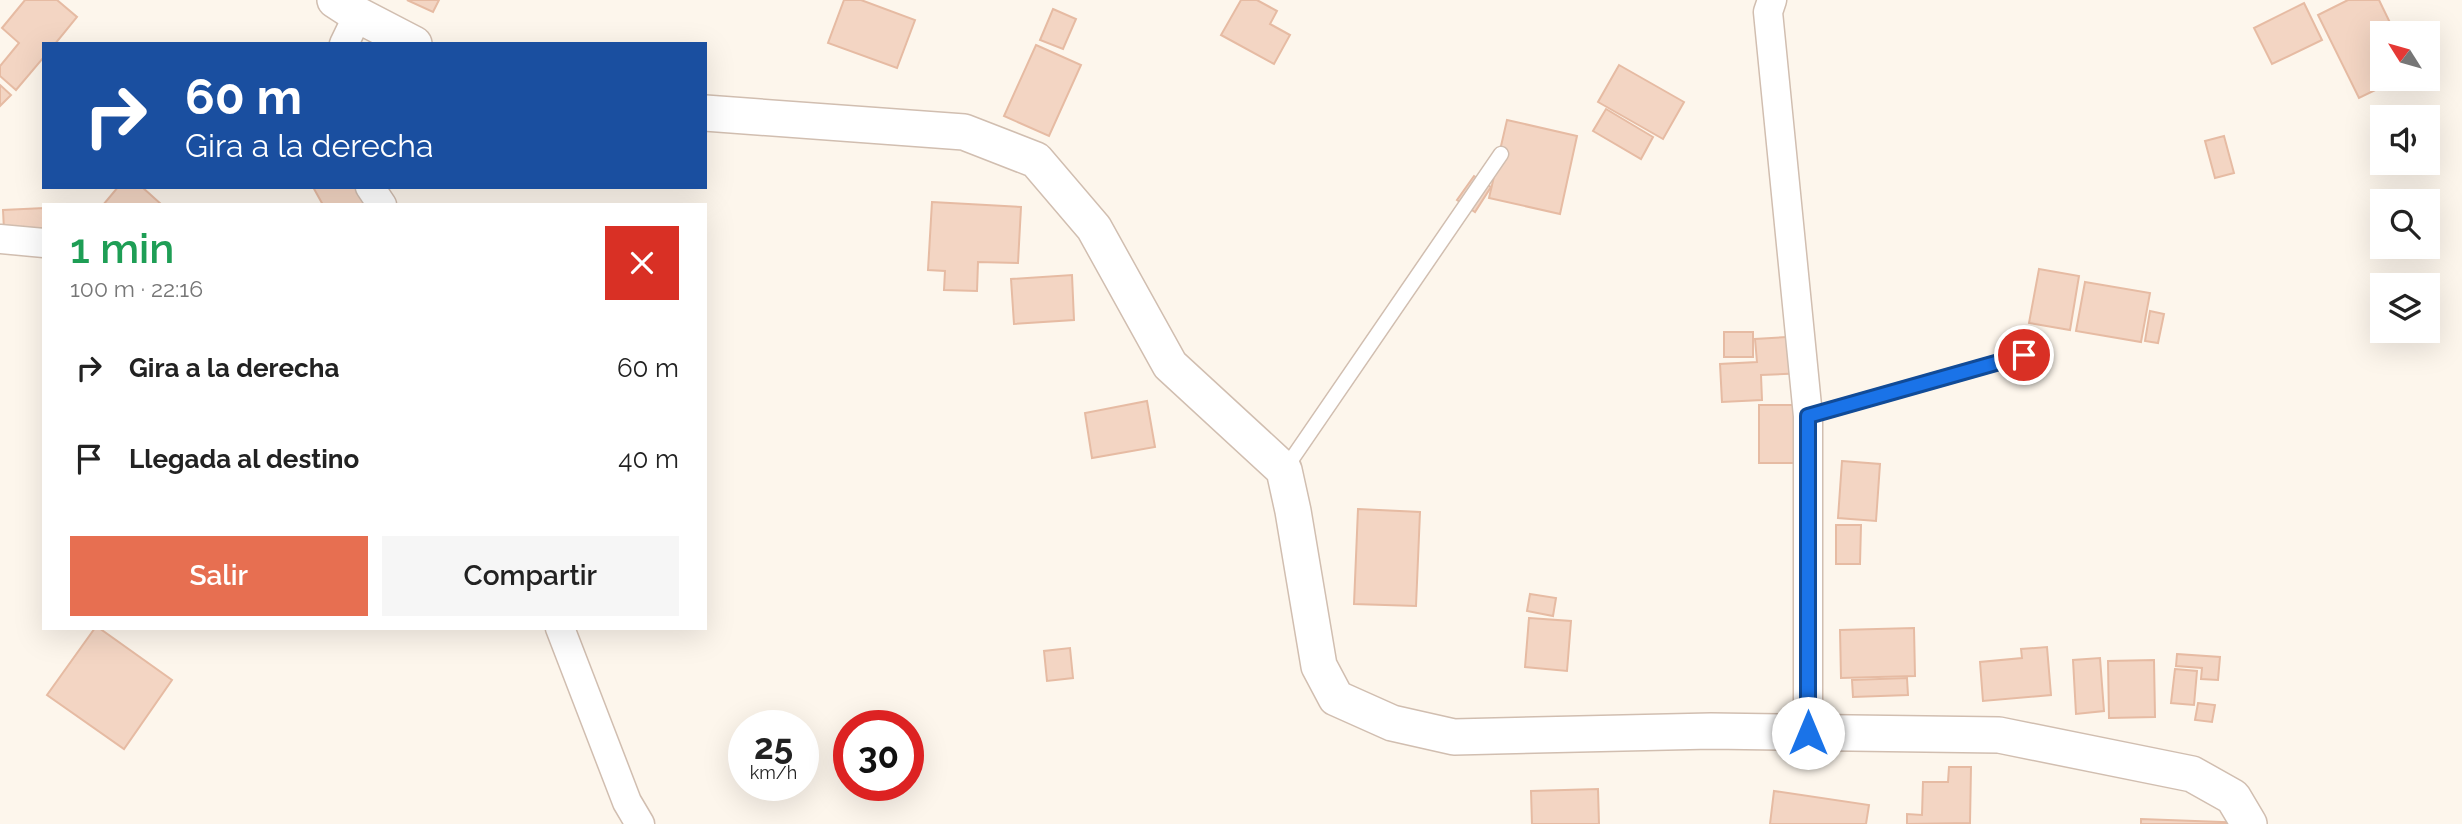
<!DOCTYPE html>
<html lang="es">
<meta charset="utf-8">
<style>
body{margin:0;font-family:Raleway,sans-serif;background:#f6f6f6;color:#222;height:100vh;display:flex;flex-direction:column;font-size:26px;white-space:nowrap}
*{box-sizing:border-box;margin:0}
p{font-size:23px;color:#767676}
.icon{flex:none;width:38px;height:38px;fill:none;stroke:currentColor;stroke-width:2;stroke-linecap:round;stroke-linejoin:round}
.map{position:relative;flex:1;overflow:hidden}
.details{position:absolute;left:42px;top:203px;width:665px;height:427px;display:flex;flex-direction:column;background:#fff;border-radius:0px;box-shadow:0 7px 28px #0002}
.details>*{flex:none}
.hud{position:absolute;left:42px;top:42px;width:665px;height:147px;border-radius:0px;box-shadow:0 7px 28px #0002;background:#1a4fa0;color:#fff;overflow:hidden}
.needle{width:46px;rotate:307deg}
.buttons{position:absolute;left:2370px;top:21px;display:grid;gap:14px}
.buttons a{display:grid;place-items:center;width:70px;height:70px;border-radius:0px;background:#fff;box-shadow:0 7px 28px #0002;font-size:35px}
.speed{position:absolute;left:728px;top:710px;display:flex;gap:14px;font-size:35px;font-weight:700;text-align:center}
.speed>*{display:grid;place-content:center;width:91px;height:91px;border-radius:50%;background:#fff;box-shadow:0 7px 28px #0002;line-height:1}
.speed small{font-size:18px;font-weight:400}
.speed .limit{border:10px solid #d22;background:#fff;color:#111}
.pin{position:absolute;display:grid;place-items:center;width:60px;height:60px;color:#fff;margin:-30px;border:4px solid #fff;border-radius:50%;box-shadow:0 2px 7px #0007}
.me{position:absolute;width:77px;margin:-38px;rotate:0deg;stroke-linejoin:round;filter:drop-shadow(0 0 5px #0008)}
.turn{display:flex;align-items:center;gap:24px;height:147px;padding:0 28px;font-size:32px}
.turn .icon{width:91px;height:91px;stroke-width:2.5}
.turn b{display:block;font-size:49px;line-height:60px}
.round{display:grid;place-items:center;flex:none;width:74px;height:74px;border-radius:0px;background:#f6f6f6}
.overview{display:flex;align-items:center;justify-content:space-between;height:119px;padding:0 28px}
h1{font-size:42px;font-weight:600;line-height:52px;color:#1e9e55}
.primary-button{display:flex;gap:14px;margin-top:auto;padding:14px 28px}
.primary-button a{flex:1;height:80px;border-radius:0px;background:#e76f51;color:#fff;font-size:28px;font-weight:600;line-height:80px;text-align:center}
.primary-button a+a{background:#f6f6f6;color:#222}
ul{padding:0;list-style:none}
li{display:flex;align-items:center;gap:21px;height:91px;padding:0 28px}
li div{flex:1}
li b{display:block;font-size:26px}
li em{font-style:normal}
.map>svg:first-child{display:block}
.building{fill:#f3d5c3;stroke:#e6bba3;stroke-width:2}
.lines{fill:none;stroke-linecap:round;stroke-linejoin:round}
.service-casing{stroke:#d1beb0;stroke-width:17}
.minor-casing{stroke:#d1beb0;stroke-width:31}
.tertiary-casing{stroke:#d1beb0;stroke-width:38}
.service{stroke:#fff;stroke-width:14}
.minor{stroke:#fff;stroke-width:28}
.tertiary{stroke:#fff;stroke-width:35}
.route-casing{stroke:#114b97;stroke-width:18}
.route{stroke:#1a73e8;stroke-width:12}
</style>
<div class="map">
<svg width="2462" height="824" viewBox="0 0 2462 824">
<rect width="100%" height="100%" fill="#fdf6ec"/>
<g class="building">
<polygon points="25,0 57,0 77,17 55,44 44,44 44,57 16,90 0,76 0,66 19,43 2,28"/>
<polygon points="407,0 439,0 433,12"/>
<polygon points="844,0 861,0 915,20 897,68 828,43"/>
<polygon points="1241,0 1257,0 1277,11 1270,24 1290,35 1274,64 1221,35"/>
<polygon points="2348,0 2379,0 2395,33 2382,33 2382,79 2398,79 2359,98 2318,15"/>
<polygon points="2304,3 2322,40 2272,64 2254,28"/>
<polygon points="1053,9 1076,19 1063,49 1040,40"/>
<polygon points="1036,45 1081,65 1049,136 1004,116"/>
<polygon points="1619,65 1684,102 1663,139 1598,102"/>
<polygon points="0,85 11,95 0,106"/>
<polygon points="1606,109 1653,137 1641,159 1593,131"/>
<polygon points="1507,120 1577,136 1560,214 1489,198"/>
<polygon points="2224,136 2234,173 2215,178 2205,141"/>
<polygon points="1474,176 1491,187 1475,212 1457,200"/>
<polygon points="118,187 142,187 162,205 103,205"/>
<polygon points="313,187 372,187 382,205 323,205"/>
<polygon points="932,202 1021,207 1018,263 978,262 977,291 944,290 945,271 928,270"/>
<polygon points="44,208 44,228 4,230 3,210"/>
<polygon points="2039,269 2079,276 2070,330 2029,323"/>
<polygon points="1072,275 1074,320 1014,324 1011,279"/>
<polygon points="2085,282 2150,293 2141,342 2076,331"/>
<polygon points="2150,311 2164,314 2158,343 2145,341"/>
<rect x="1724" y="332" width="29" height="25"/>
<polygon points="1805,336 1806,373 1761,375 1762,400 1722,402 1720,364 1757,362 1755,339"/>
<polygon points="1147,401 1155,447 1092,458 1085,413"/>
<polygon points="1759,405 1804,405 1803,463 1759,463"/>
<polygon points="1842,461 1880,464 1876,521 1838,518"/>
<polygon points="1358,509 1420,512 1416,606 1354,604"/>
<polygon points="1836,525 1861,525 1860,564 1836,564"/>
<polygon points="1530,594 1556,598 1553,616 1527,611"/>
<polygon points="1529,618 1571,621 1567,671 1525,667"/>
<polygon points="95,628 99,628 172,680 124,749 47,695"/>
<polygon points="1914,628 1915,676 1841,678 1840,630"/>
<polygon points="2047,647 2051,695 1983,701 1980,662 2022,658 2021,649"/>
<polygon points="1070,648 1073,678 1047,681 1044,651"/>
<polygon points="2177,654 2220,657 2218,680 2201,679 2202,668 2176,666"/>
<polygon points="2100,658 2104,711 2076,714 2073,660"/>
<polygon points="2154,660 2155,717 2109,718 2108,661"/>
<polygon points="2175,669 2197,671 2194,705 2171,703"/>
<polygon points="1907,678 1908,695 1853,697 1852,680"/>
<polygon points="2198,703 2215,705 2212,722 2195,720"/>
<polygon points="1949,767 1971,767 1970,823 1907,824 1907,814 1922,815 1923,782 1948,782"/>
<polygon points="1598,789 1599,824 1532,824 1531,791"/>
<polygon points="1774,791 1869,805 1866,824 1770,824"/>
<polygon points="2141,819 2248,823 2248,824 2141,824"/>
</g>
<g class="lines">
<defs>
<g id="service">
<polyline points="1808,416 2024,355"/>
<polyline points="1285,469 1501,154"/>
</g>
<g id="minor">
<polyline points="1772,0 1768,12 1808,416 1808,733"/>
<polyline points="344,44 358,15"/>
<polyline points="370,187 382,205"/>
<polyline points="0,239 44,243"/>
<polyline points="560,628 627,802 640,824"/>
</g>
<g id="tertiary">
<polyline points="335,0 358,15 414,44"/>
<polyline points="705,113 964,132 1036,160 1094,228 1170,365 1284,470 1293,511 1319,666 1336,698 1392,723 1454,737 1711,731 1999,735 2192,774 2233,797 2249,824"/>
</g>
</defs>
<use href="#service" class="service-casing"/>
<use href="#minor" class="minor-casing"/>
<use href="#tertiary" class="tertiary-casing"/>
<use href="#service" class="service"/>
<use href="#minor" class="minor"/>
<use href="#tertiary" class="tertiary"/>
</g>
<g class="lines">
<defs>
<polyline id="route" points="1808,733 1808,416 2024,355"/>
</defs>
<use href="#route" class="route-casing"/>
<use href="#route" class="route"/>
</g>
</svg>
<div class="buttons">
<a><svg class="needle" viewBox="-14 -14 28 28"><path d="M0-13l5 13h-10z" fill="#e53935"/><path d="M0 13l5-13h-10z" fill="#767676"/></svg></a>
<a><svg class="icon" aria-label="sound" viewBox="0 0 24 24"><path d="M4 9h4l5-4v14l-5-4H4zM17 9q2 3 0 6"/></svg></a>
<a><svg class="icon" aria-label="search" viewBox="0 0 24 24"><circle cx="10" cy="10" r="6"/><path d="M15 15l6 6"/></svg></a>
<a><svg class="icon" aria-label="layers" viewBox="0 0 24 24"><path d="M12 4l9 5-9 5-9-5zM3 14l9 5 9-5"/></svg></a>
</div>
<div class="speed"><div>25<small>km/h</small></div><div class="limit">30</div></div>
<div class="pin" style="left:2024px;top:355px;background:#d93025"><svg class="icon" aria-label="arrive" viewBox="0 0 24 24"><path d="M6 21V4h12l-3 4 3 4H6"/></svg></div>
<svg class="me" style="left:1808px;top:733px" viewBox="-20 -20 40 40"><circle r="19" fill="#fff"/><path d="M0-13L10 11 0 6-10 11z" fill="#1a73e8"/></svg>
<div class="hud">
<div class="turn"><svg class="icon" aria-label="right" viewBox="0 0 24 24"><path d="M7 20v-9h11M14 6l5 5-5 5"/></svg><div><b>60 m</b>Gira a la derecha</div></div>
</div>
<section class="details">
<div class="overview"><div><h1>1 min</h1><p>100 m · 22:16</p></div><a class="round" style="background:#d93025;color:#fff"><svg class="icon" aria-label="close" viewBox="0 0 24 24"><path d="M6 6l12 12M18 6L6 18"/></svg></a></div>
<ul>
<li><svg class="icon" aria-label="right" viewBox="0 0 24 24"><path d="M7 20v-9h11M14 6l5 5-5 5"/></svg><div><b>Gira a la derecha</b></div><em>60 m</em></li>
<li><svg class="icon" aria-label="arrive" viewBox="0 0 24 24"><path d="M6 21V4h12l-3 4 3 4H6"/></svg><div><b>Llegada al destino</b></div><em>40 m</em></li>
</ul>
<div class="primary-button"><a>Salir</a><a>Compartir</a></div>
</section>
</div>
